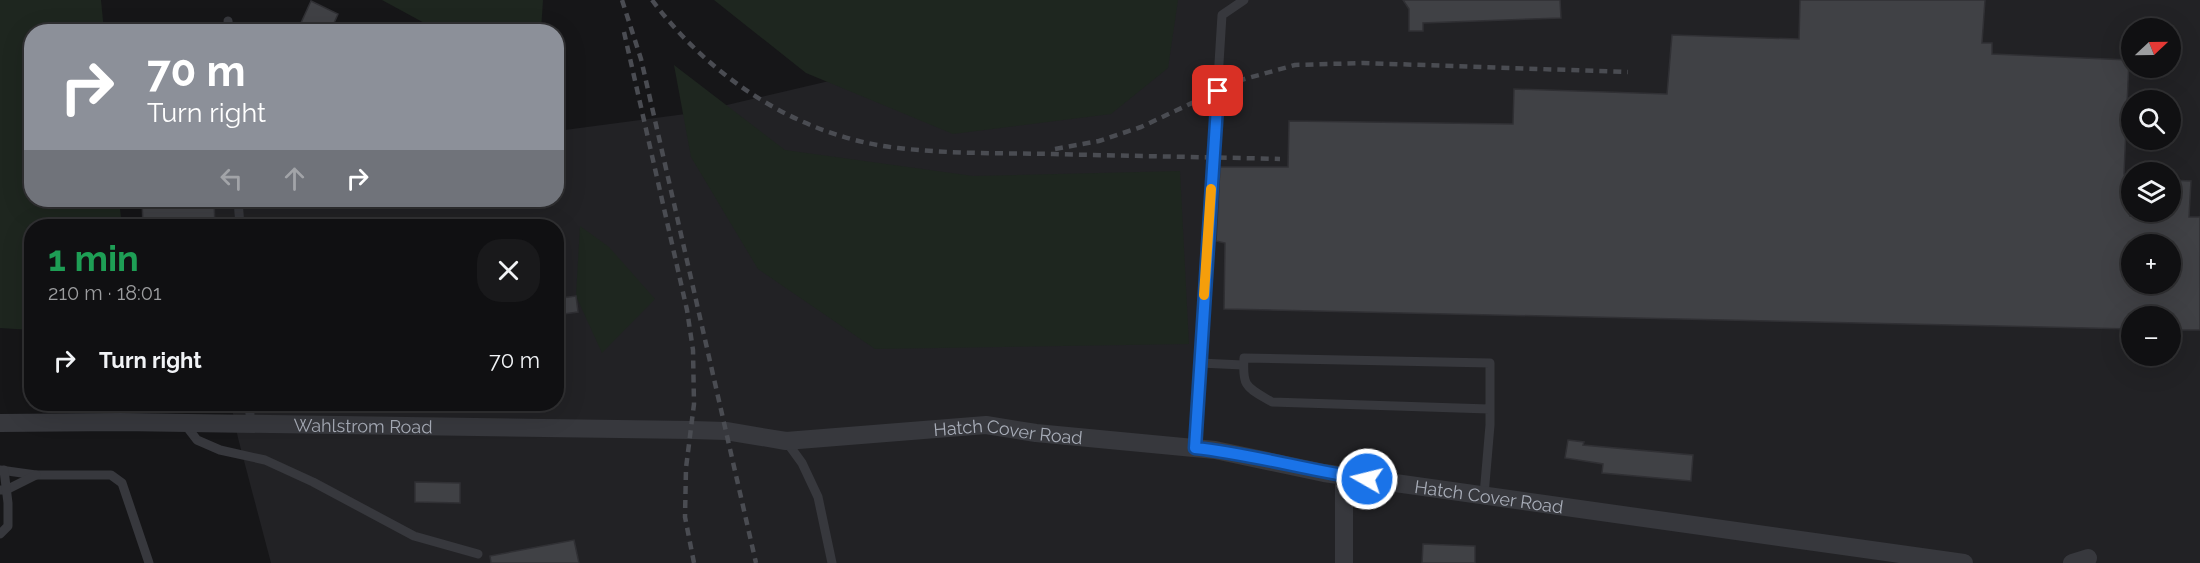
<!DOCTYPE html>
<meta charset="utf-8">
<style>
body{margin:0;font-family:Raleway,sans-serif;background:#19191b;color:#f1f3f6;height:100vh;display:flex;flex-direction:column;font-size:22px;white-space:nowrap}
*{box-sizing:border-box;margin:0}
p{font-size:20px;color:#9c9d9f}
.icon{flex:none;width:33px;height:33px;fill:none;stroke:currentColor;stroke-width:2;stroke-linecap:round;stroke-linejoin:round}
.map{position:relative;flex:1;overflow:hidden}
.sheet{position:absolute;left:24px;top:219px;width:540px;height:192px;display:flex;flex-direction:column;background:#101012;border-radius:24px;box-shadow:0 6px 24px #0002,0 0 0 2px #303032}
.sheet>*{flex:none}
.hud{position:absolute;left:24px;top:24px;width:540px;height:183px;border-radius:24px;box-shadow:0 6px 24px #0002,0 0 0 2px #303032;background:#8c9099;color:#fff;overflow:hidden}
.needle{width:39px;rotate:68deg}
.buttons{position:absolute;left:2121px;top:18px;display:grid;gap:12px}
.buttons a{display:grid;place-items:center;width:60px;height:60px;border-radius:50%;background:#101012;box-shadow:0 6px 24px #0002,0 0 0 2px #303032;font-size:30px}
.pin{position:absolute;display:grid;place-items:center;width:51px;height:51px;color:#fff;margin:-26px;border-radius:12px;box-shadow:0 3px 9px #0006}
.me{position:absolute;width:66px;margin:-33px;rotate:278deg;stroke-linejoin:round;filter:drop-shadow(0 0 4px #0008)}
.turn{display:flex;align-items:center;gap:21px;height:126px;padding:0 24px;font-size:27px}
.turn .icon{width:78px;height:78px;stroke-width:2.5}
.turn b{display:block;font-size:42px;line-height:51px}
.lanes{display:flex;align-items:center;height:57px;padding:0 24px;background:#0003;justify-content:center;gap:30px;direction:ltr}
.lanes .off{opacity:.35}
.round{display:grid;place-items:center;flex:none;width:63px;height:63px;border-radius:24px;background:#19191b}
.head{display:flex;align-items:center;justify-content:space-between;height:102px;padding:0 24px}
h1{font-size:36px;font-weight:700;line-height:45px;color:#1e9e55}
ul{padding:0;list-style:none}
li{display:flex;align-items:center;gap:18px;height:78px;padding:0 24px}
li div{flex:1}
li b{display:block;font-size:22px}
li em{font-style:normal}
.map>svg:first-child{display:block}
.built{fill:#222225;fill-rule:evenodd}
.green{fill:#1e261f}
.building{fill:#404145;stroke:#303034;stroke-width:1.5;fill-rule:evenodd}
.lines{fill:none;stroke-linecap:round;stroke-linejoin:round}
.service{stroke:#37383d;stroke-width:9}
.minor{stroke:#37383d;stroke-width:18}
.rail{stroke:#4a4c52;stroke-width:4.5;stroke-dasharray:8 6;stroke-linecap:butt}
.route-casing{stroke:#114b97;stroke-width:15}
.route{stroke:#1a73e8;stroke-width:10}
.slow{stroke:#f59e0b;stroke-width:10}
.labels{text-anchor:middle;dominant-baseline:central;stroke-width:4.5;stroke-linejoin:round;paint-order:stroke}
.street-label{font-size:18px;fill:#a8adb8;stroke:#111113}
</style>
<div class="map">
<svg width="2200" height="563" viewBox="0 0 2200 563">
<rect width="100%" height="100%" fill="#161618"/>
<path class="built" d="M1111 0H2200V563H271L238 438 231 404H556V226H198L193 200H556L557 131 693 113 1025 35ZM2132 28H2170V68H2132ZM2132 100H2170V140H2132ZM2132 172H2170V212H2132ZM2132 244H2170V284H2132ZM2132 316H2170V356H2132Z"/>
<g class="green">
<polygon points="0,0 101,0 104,31 32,32 32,200 119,200 122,226 32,226 31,330 0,328"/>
<polygon points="382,0 543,0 541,31 439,31"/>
<polygon points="714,0 1178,0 1168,68 1111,114 953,134 806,73"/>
<polygon points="674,65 785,150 973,176 1180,171 1189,344 875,349 758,269 691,157"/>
<polygon points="580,226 609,247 655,299 602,353 576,296"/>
</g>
<g class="building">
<polygon points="1403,0 1560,0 1561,18 1423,23 1423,31 1409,31 1409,9"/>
<path d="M1800 0H1985L1982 43H1992V54L2129 60 2124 174H2132L2130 216H2170V180L2191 181 2189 217H2200V330H2170V316H2132V329L1224 309 1225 243 1216 241 1220 167H1288L1289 121 1513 124 1514 89 1667 94 1672 35 1799 39ZM2132 244H2170V284H2132Z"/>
<polygon points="311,1 338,14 330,32 318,32 301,23"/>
<polygon points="142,200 214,200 215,226 143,226"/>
<polygon points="576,296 578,312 564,314 561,298"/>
<polygon points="1568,440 1584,442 1583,445 1693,455 1691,481 1602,473 1603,464 1565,458"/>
<polygon points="415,482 460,483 460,503 415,502"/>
<polygon points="574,540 579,563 491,563 490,556"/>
<polygon points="1423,544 1475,546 1475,563 1422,563"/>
</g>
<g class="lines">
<g class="service">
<polyline points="228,21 229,32"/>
<polyline points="238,200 240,226"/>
<polyline points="1200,363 1243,365"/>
<polyline points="249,404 251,424"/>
<polyline points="184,423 197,440 220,450 265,460 313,482 414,536 478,554"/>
<polyline points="786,441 802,463 818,497 832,563"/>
<polyline points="1195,448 1222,15 1244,0"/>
<polyline points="0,470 36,475 111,475 122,483 149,563"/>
<polyline points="0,490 6,490 36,475"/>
<path d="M1484 495 1490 425V363L1244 358C1242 388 1247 387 1272 402L1489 409"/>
<polyline points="0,534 8,526 8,503 4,470"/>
</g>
<g class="minor">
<path id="s1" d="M0 423 121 422 692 430 726 431 786 441 986 425 1036 433 1215 450 1324 473 1964 563"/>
<polyline points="1344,475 1344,563"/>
<polyline points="2072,563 2088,558"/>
</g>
<g class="rail">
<polyline points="622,0 641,59 756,563"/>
<path d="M652 0C710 78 800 137 898 148 949 154 1002 153 1053 154 1129 156 1204 157 1280 159"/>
<polyline points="624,32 687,310 693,350 694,404 686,468 685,517 694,563"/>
<polyline points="1055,149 1099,141 1141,127 1241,80 1295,65 1363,63 1628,72"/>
</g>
</g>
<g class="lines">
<defs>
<path id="route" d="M1218 91 1195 448C1253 454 1309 471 1367 479"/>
</defs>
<use href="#route" class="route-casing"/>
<use href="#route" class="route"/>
<polyline class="slow" points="1204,295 1211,189"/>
</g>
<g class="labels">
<g class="street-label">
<text stroke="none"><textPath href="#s1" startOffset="363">Wahlstrom Road</textPath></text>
<text stroke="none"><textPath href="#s1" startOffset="1010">Hatch Cover Road</textPath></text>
<text stroke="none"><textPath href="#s1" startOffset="1496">Hatch Cover Road</textPath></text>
</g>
</g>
</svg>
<div class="buttons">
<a><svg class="needle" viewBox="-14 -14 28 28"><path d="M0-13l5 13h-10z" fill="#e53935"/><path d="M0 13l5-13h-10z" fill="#9c9d9f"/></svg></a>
<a><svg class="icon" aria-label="search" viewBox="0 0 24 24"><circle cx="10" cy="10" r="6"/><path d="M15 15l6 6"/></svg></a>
<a><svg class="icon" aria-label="layers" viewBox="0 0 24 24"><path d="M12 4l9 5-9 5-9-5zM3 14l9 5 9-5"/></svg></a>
<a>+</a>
<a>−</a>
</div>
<div class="pin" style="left:1218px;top:91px;background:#d93025"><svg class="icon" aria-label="arrive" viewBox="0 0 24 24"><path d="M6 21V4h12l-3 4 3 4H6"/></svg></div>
<svg class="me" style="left:1367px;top:479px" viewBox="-20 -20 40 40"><circle r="17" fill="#1a73e8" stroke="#fff" stroke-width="3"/><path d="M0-11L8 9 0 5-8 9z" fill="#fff"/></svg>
<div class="hud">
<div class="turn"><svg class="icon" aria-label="right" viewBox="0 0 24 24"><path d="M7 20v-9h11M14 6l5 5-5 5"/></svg><div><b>70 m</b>Turn right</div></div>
<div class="lanes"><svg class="icon off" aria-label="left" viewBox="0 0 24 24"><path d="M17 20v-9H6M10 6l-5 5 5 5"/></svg><svg class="icon off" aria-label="ahead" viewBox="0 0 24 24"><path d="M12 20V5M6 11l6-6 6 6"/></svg><svg class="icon" aria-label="right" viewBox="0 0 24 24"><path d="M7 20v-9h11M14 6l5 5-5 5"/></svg></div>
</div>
<section class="sheet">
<div class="head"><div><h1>1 min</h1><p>210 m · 18:01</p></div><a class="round"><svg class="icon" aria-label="close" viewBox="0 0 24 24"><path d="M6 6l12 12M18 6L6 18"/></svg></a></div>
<ul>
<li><svg class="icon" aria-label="right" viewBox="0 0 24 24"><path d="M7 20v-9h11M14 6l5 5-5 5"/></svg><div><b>Turn right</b></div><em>70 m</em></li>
</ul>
</section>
</div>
